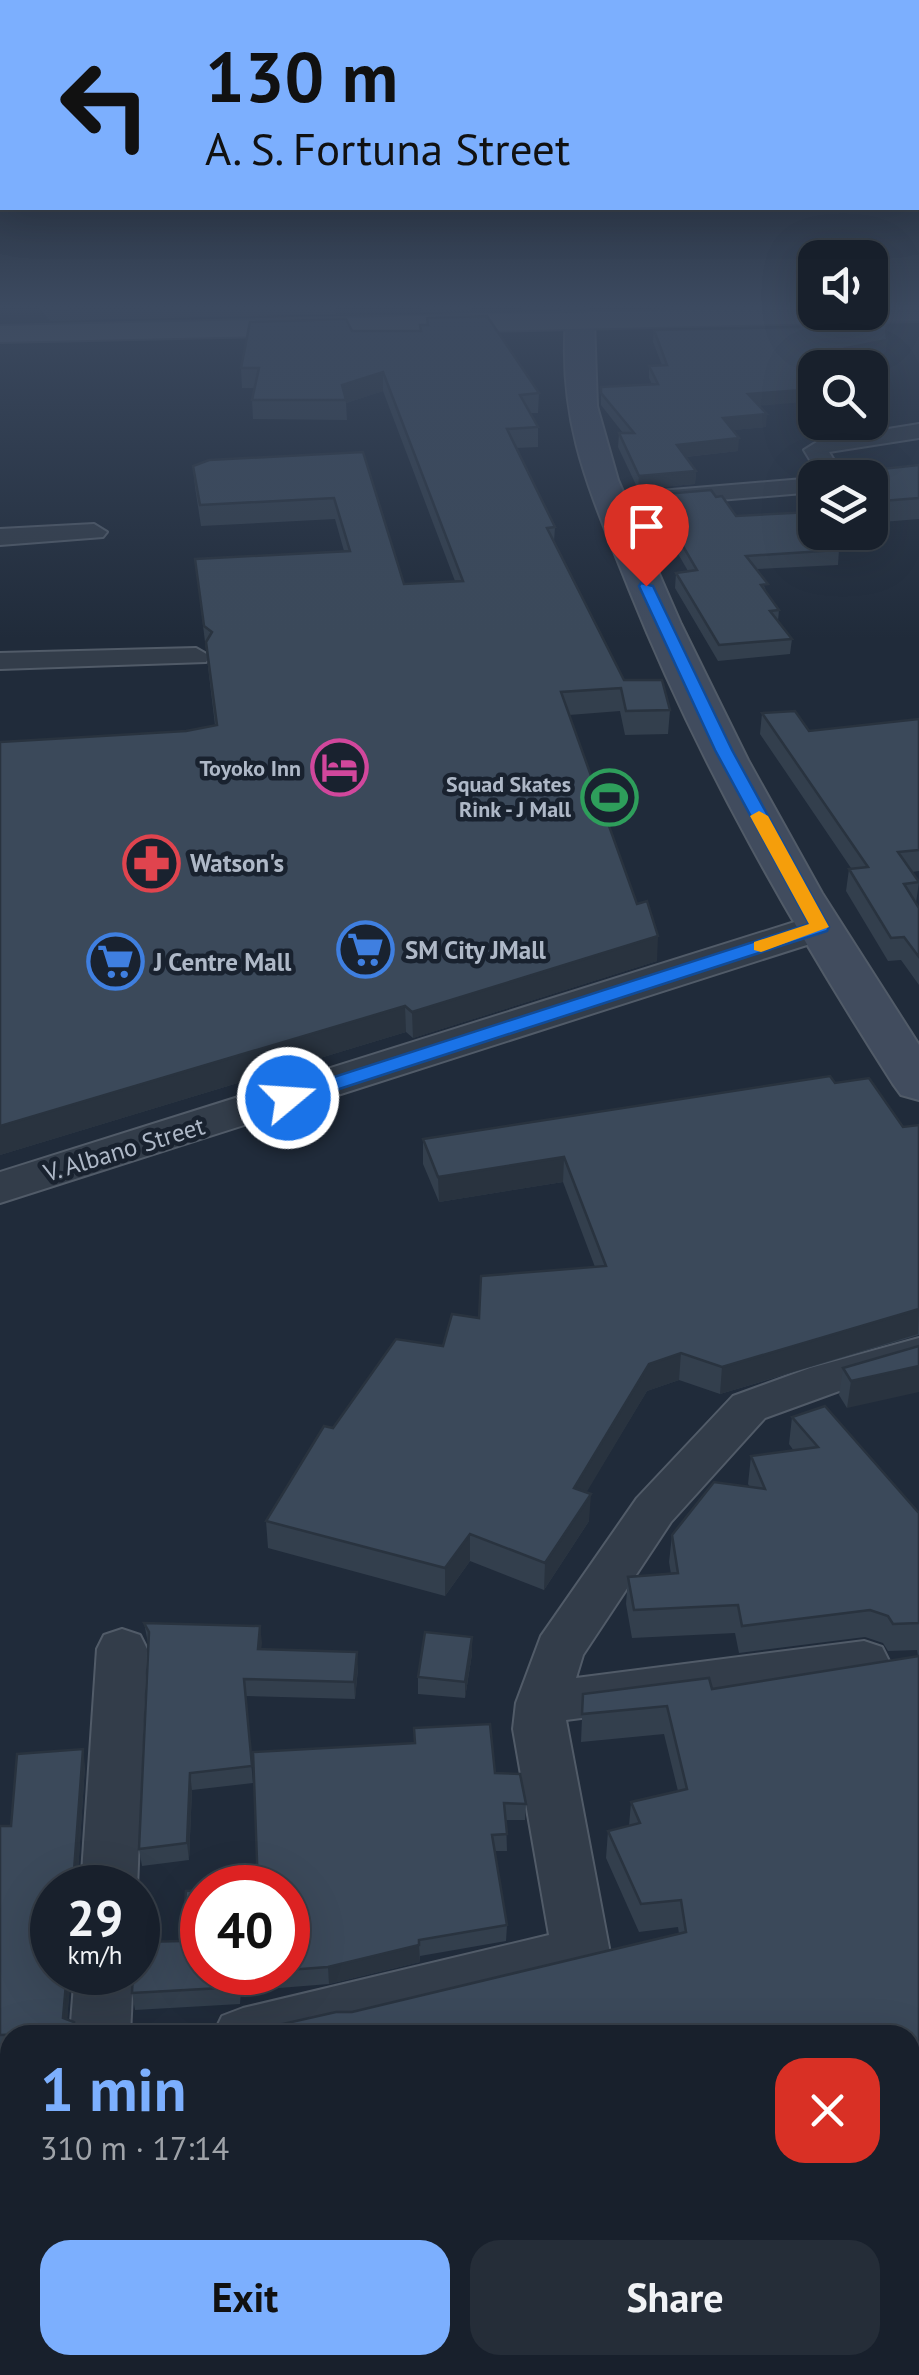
<!DOCTYPE html>
<meta charset="utf-8">
<style>
body{margin:0;font-family:"PT Sans",sans-serif;background:#252d38;color:#f1f3f6;height:100vh;display:flex;flex-direction:column;font-size:38px;white-space:nowrap}
*{box-sizing:border-box;margin:0}
p{font-size:32px;color:#9fa3a9}
.icon{flex:none;width:55px;height:55px;fill:none;stroke:currentColor;stroke-width:2;stroke-linecap:round;stroke-linejoin:round}
.map{position:relative;flex:1;overflow:hidden}
.drawer{position:absolute;left:0px;top:2025px;width:920px;height:350px;display:flex;flex-direction:column;background:#18202c;border-radius:30px 30px 0 0;box-shadow:0 10px 40px #0002,0 0 0 2px #363e48}
.drawer>*{flex:none}
.top-card{position:absolute;left:0px;top:0px;width:920px;height:210px;box-shadow:0 10px 40px #0002,0 0 0 2px #363e48;background:#7caffe;color:#111;overflow:hidden}
.fabs{position:absolute;left:798px;top:240px;display:grid;gap:20px}
.fabs a{display:grid;place-items:center;width:90px;height:90px;border-radius:20px;background:#18202c;box-shadow:0 10px 40px #0002,0 0 0 2px #363e48;font-size:50px}
.speed{position:absolute;left:30px;top:1865px;display:flex;gap:20px;font-size:50px;font-weight:700;text-align:center}
.speed>*{display:grid;place-content:center;width:130px;height:130px;border-radius:50%;background:#18202c;box-shadow:0 10px 40px #0002,0 0 0 2px #363e48;line-height:1}
.speed small{font-size:25px;font-weight:400}
.speed .limit{border:15px solid #d22;background:#fff;color:#111}
.pin{position:absolute;display:grid;place-items:center;width:85px;height:85px;color:#fff;margin:-102px -42px;border-radius:50% 50% 50% 0;rotate:-45deg;box-shadow:0 0 10px #0007}
.pin .icon{rotate:45deg}
.me{position:absolute;width:110px;margin:-55px;rotate:72deg;stroke-linejoin:round;filter:drop-shadow(0 0 8px #0008)}
.turn{display:flex;align-items:center;gap:35px;height:210px;padding:0 40px;font-size:45px}
.turn .icon{width:130px;height:130px;stroke-width:2.5}
.turn b{display:block;font-size:70px;line-height:85px}
.round{display:grid;place-items:center;flex:none;width:105px;height:105px;border-radius:30px;background:#252d38}
.overview{display:flex;align-items:center;justify-content:space-between;height:170px;padding:0 40px}
h1{font-size:60px;font-weight:700;line-height:75px;color:#7caffe}
.primary-button{display:flex;gap:20px;margin-top:auto;padding:20px 40px}
.primary-button a{flex:1;height:115px;border-radius:30px;background:#7caffe;color:#111;font-size:40px;font-weight:700;line-height:115px;text-align:center}
.primary-button a+a{background:#252d38;color:#f1f3f6}
.map>svg:first-child{display:block}
.lines{fill:none;stroke-linecap:round;stroke-linejoin:round}
.minor-casing{stroke:#515b68;stroke-width:4}
.tertiary-casing{stroke:#515b68;stroke-width:4}
.secondary-casing{stroke:#515b68;stroke-width:4}
.primary-casing{stroke:#3d4654;stroke-width:4}
.minor{fill:#333d4a;fill-rule:evenodd}
.tertiary{fill:#333d4a;fill-rule:evenodd}
.secondary{fill:#414c5e;fill-rule:evenodd}
.primary{fill:#515c6b;fill-rule:evenodd}
.wall{fill:#333f4d}
.shaded-wall{fill:#29333f}
.building{fill:#3b495a;stroke:#29333f;stroke-width:2.5}
.route{fill:#1a73e8;stroke:#114b97;stroke-width:2.5}
.slow{fill:#f59e0b}
.labels{text-anchor:middle;dominant-baseline:central;stroke-width:9;stroke-linejoin:round;paint-order:stroke}
.far-poi-label{font-size:22px;font-weight:bold;fill:#aeb8c7;stroke:#19222f;text-anchor:end}
.poi-label{font-size:25px;font-weight:bold;fill:#aeb8c7;stroke:#19222f;text-anchor:start}
.street-label{font-size:25px;fill:#aeb8c7;stroke:#19222f}
</style>
<div class="map">
<svg width="919" height="2375" viewBox="0 0 919 2375">
<rect width="100%" height="100%" fill="#202b3a"/>
<g class="lines">
<defs>
<g id="minor">
<polygon points="692,306 739,306 729,312 659,324 649,318 652,314"/>
<polygon points="919,424 919,438 829,452 845,478 821,478 804,450 820,440"/>
<polygon points="815,478 815,492 612,509 600,502 612,495"/>
<polygon points="94,524 107,532 103,537 0,545 0,529"/>
<polygon points="196,648 210,656 206,662 0,669 0,653"/>
<polygon points="919,1338 919,1368 842,1390 765,1418 671,1522 583,1655 576,1678 864,1641 882,1647 889,1661 882,1675 864,1681 566,1720 610,1953 601,1971 352,2035 213,2035 222,2016 243,2008 549,1935 513,1729 516,1703 541,1636 637,1498 733,1396 810,1368"/>
<polygon points="122,1629 140,1635 147,1649 137,1888 81,1888 97,1649 104,1635"/>
<polygon points="75,1972 133,1972 130,2035 70,2035"/>
<polygon points="10,2060 10,2116 0,2118 0,2062"/>
</g>
<g id="tertiary">
<polygon points="561,306 586,306 593,320 589,325 571,325"/>
<polygon points="820,914 835,918 841,927 835,936 0,1203 0,1172"/>
</g>
<path id="secondary" d="M580 312 594 320 597 406 618 480 681 624 748 760 822 893 919 1045V1100L901 1095 893 1084C792 926 699 764 629 589 591 493 558 427 566 320Z"/>
<polygon id="primary" points="870,306 919,306 919,321 0,342 0,326 815,307 815,312 870,312"/>
</defs>
<use href="#minor" class="minor-casing"/>
<use href="#tertiary" class="tertiary-casing"/>
<use href="#secondary" class="secondary-casing"/>
<use href="#primary" class="primary-casing"/>
<use href="#minor" class="minor"/>
<use href="#tertiary" class="tertiary"/>
<use href="#secondary" class="secondary"/>
<use href="#primary" class="primary"/>
</g>
<g class="wall">
<polygon points="37,306 335,306 336,314 50,321"/>
<polygon points="420,306 471,306 471,311 421,312"/>
<polygon points="520,306 560,306 558,309 523,310"/>
<polygon points="590,306 627,306 591,308"/>
<polygon points="427,318 539,393 538,413 530,413 538,427 538,447 516,448 555,527 554,542 624,680 670,710 668,734 625,735 620,711 569,715 657,961 413,1038 406,1032 0,1155 0,742 186,731 215,725 195,559 344,551 335,519 201,526 195,487 193,466 363,452 404,584 455,581 383,391 346,403 347,420 253,419 252,400 254,388 242,388 241,368 352,331 420,331 420,325 427,325"/>
<polygon points="654,330 886,352 857,358 759,406 766,427 732,430 738,451 686,457 696,471 695,484 638,489 618,447 619,433 623,433 601,405 601,387 652,384 649,378 649,366 662,365 653,342"/>
<polygon points="833,465 873,470 919,465 919,519 870,523 870,478 831,478"/>
<polygon points="653,495 716,497 736,516 839,550 838,565 757,569 767,593 779,610 778,621 792,639 790,654 718,661 675,588 676,573 688,571 652,509"/>
<polygon points="762,713 809,731 919,719 919,871 912,872 919,882 916,903 919,908 919,985 901,960 888,961 846,891 849,869 851,868 760,734"/>
<polygon points="835,1083 903,1127 919,1125 919,1335 720,1394 679,1380 647,1391 586,1492 589,1521 544,1590 470,1561 445,1596 268,1548 266,1521 333,1428 479,1318 595,1267 563,1182 439,1202 423,1164 423,1139"/>
<polygon points="919,1346 847,1408 839,1395 843,1368"/>
<polygon points="792,1417 919,1512 919,2153 910,2155 352,2012 679,1934 678,1927 639,1932 606,1858 608,1831 629,1826 631,1802 678,1791 664,1734 581,1742 583,1694 712,1689 918,1656 917,1650 888,1651 883,1643 865,1637 739,1653 735,1633 632,1638 626,1604 628,1577 671,1574 669,1562 672,1535 750,1487 748,1484 751,1456 794,1451 789,1444"/>
<polygon points="144,1623 260,1626 261,1649 358,1669 355,1699 245,1696 253,1783 192,1790 189,1860 142,1866 139,1849 148,1643"/>
<polygon points="472,1637 472,1654 465,1698 418,1694 418,1677"/>
<polygon points="414,1728 495,1773 526,1804 525,1820 506,1820 507,1851 494,1851 507,1925 506,1941 420,1956 420,1962 329,1984 241,1991 240,2004 135,2010 132,1993 202,1972 288,1972 288,1888 414,1743"/>
<polygon points="85,1766 78,1872 85,1875 87,1888 52,1888 71,1972 67,2020 74,2022 77,2035 10,2035 10,2052 0,2052 0,1826 11,1826"/>
</g>
<g class="shaded-wall">
<polygon points="887,340 886,352 844,360 846,348"/>
<polygon points="383,372 383,391 346,403 342,385"/>
<polygon points="886,383 884,396 870,397 870,384"/>
<polygon points="815,389 815,401 747,407 748,394"/>
<polygon points="767,414 766,427 722,431 723,418"/>
<polygon points="739,438 738,451 676,458 677,445"/>
<polygon points="696,471 695,484 638,489 639,476"/>
<polygon points="658,936 657,961 413,1038 412,1012"/>
<polygon points="405,1006 406,1032 0,1155 0,1126"/>
<polygon points="564,1157 563,1182 439,1202 438,1177"/>
<polygon points="919,1309 918,1334 720,1394 722,1367"/>
<polygon points="681,1353 679,1380 647,1391 573,1515 574,1488 649,1364"/>
<polygon points="919,1366 919,1392 847,1408 851,1381"/>
<polygon points="591,1494 589,1521 544,1590 545,1563"/>
<polygon points="470,1534 470,1561 445,1596 445,1568"/>
<polygon points="260,1626 262,1643 259,1666 258,1649"/>
<polygon points="472,1637 472,1654 465,1698 465,1682"/>
<polygon points="357,1652 358,1669 355,1699 354,1682"/>
<polygon points="83,1749 85,1766 77,1888 74,1871"/>
<polygon points="190,1773 192,1790 189,1860 187,1843"/>
<polygon points="419,1945 420,1962 329,1984 328,1967"/>
<polygon points="67,1972 71,1972 66,2035 63,2018"/>
<polygon points="919,2128 919,2153 910,2155 910,2130"/>
<polygon points="10,2256 10,2283 0,2286 0,2258"/>
</g>
<g class="building">
<polygon points="46,306 201,306 49,310"/>
<polygon points="487,316 539,393 520,395 538,427 507,429 555,527 547,528 624,680 662,680 670,710 626,711 621,688 561,692 637,904 647,901 658,936 412,1012 405,1006 0,1126 0,742 186,731 217,725 206,642 212,632 204,626 195,559 350,551 334,498 200,505 193,466 209,460 363,452 404,584 463,581 383,372 342,385 346,400 252,400 259,368 241,368 250,322 346,319 352,331 421,331 420,325 428,325 427,318"/>
<polygon points="886,325 887,340 846,348 868,368 815,368 815,389 748,394 767,414 723,418 739,438 677,445 696,471 639,476 619,433 634,433 601,393 601,387 658,384 649,366 667,365 654,330"/>
<polygon points="870,369 886,383 870,384"/>
<polygon points="869,463 873,470 919,465 919,498 870,502 870,478 841,478 833,465"/>
<polygon points="711,490 716,497 722,496 736,516 811,512 815,518 815,532 826,532 839,550 746,556 768,584 761,585 779,610 770,611 792,639 719,645 676,573 697,570 653,495"/>
<polygon points="795,711 809,731 919,719 919,850 898,852 919,882 904,884 919,908 919,957 904,937 891,938 849,869 868,867 762,713"/>
<polygon points="830,1076 835,1083 869,1078 903,1127 919,1125 919,1309 722,1367 681,1353 649,1364 574,1488 591,1494 545,1563 470,1534 445,1568 266,1521 324,1426 333,1428 396,1339 443,1346 452,1314 479,1318 481,1276 606,1266 564,1157 438,1177 423,1139"/>
<polygon points="919,1346 919,1366 851,1381 843,1368"/>
<polygon points="825,1406 918,1512 919,1512 919,1623 893,1624 888,1616 870,1610 742,1626 738,1605 634,1610 628,1577 678,1573 672,1535 714,1482 765,1489 751,1456 818,1447 792,1417"/>
<polygon points="144,1623 260,1626 258,1649 357,1652 354,1682 244,1679 252,1766 190,1773 187,1843 139,1849 149,1632"/>
<polygon points="425,1632 472,1637 465,1682 418,1677"/>
<polygon points="919,1656 919,2128 910,2130 910,2035 234,2035 336,2012 352,2012 686,1932 681,1900 641,1904 608,1831 640,1823 631,1802 687,1789 667,1706 582,1714 583,1694 709,1678 712,1689"/>
<polygon points="490,1724 495,1773 520,1774 526,1804 504,1803 507,1834 492,1835 507,1925 419,1940 419,1945 328,1967 288,1970 288,1888 258,1888 253,1752 415,1743 414,1728"/>
<polygon points="83,1749 74,1871 85,1875 84,1888 52,1888 52,1972 67,1972 63,2018 74,2022 73,2032 0,2035 0,1826 11,1826 17,1754"/>
<polygon points="202,1890 202,1972 262,1972 239,1974 239,1987 132,1993 133,1972 138,1972 138,1942 182,1941 186,1891"/>
<polygon points="8,2086 10,2086 10,2256 0,2258 0,2093 5,2093"/>
<polygon points="910,2252 915,2269 919,2268 919,2375 134,2375 186,2365 910,2365"/>
</g>
<linearGradient id="sky" x2="0" y2="1"><stop stop-color="#121820"/><stop offset="0.48" stop-color="#3c4a60"/><stop offset="1" stop-color="#3c4a60" stop-opacity="0"/></linearGradient>
<rect width="919" height="639" fill="url(#sky)"/>
<polygon class="route" points="641,583 653,586 732,750 829,927 827,931 296,1103 281,1103 277,1098 281,1094 809,924 715,750 639,586"/>
<polygon class="slow" points="759,811 768,816 829,927 761,952 754,950 754,942 809,924 750,816"/>
<defs>
<symbol id="hotel-ring" viewBox="-11 -11 22 22"><circle r="9.5" fill="#19222f" stroke="#d1479c" stroke-width="1.5"/><path d="M-6-4.5h1.5V1H6V5H4.5V3h-9V5H-6ZM-4 0a1.8 1.8 0 1 1 3.6 0ZM.5 0V-2.5h3Q6-2.5 6 0Z" fill="#d1479c"/></symbol>
<symbol id="stadium-ring" viewBox="-11 -11 22 22"><circle r="9.5" fill="#19222f" stroke="#2e9e5b" stroke-width="1.5"/><path d="M0-5a6.5 5 0 1 0 0 10a6.5 5 0 1 0 0-10ZM-3.5-1.8h7v3.6h-7Z" fill="#2e9e5b"/></symbol>
<symbol id="pharmacy-ring" viewBox="-11 -11 22 22"><circle r="9.5" fill="#19222f" stroke="#e0444e" stroke-width="1.5"/><path d="M-2-6h4v4h4v4h-4v4h-4v-4h-4v-4h4Z" fill="#e0444e"/></symbol>
<symbol id="supermarket-ring" viewBox="-11 -11 22 22"><circle r="9.5" fill="#19222f" stroke="#3f7fe0" stroke-width="1.5"/><path d="M-6-5.5h2.5l.6 2H6L4.5 2H-2.5L-4.4-4H-6ZM-1.5 3.2a1.3 1.3 0 1 0 .1 0ZM3 3.2a1.3 1.3 0 1 0 .1 0Z" fill="#3f7fe0"/></symbol>
</defs>
<g fill-rule="evenodd">
<use href="#hotel-ring" x="308" y="736" width="63" height="63"/>
<use href="#stadium-ring" x="578" y="766" width="63" height="63"/>
<use href="#pharmacy-ring" x="120" y="832" width="63" height="63"/>
<use href="#supermarket-ring" x="334" y="918" width="63" height="63"/>
<use href="#supermarket-ring" x="84" y="930" width="63" height="63"/>
</g>
<g class="labels">
<g class="far-poi-label">
<text x="301" y="768">Toyoko Inn</text>
<text x="571" y="784">Squad Skates<tspan x="571" dy="25">Rink - J Mall</tspan></text>
</g>
<g class="poi-label">
<text x="190" y="863">Watson's</text>
<text x="405" y="950">SM City JMall</text>
<text x="154" y="962">J Centre Mall</text>
</g>
<g class="street-label">
<text transform="translate(124 1149) rotate(-17)">V. Albano Street</text>
</g>
</g>
</svg>
<div class="fabs">
<a><svg class="icon" aria-label="sound" viewBox="0 0 24 24"><path d="M4 9h4l5-4v14l-5-4H4zM17 9q2 3 0 6"/></svg></a>
<a><svg class="icon" aria-label="search" viewBox="0 0 24 24"><circle cx="10" cy="10" r="6"/><path d="M15 15l6 6"/></svg></a>
<a><svg class="icon" aria-label="layers" viewBox="0 0 24 24"><path d="M12 4l9 5-9 5-9-5zM3 14l9 5 9-5"/></svg></a>
</div>
<div class="speed"><div>29<small>km/h</small></div><div class="limit">40</div></div>
<div class="pin" style="left:646px;top:586px;background:#d93025"><svg class="icon" aria-label="arrive" viewBox="0 0 24 24"><path d="M6 21V4h12l-3 4 3 4H6"/></svg></div>
<svg class="me" style="left:288px;top:1098px" viewBox="-20 -20 40 40"><circle r="17" fill="#1a73e8" stroke="#fff" stroke-width="3"/><path d="M0-11L8 9 0 5-8 9z" fill="#fff"/></svg>
<div class="top-card">
<div class="turn"><svg class="icon" aria-label="left" viewBox="0 0 24 24"><path d="M17 20v-9H6M10 6l-5 5 5 5"/></svg><div><b>130 m</b>A. S. Fortuna Street</div></div>
</div>
<section class="drawer">
<div class="overview"><div><h1>1 min</h1><p>310 m · 17:14</p></div><a class="round" style="background:#d93025;color:#fff"><svg class="icon" aria-label="close" viewBox="0 0 24 24"><path d="M6 6l12 12M18 6L6 18"/></svg></a></div>
<div class="primary-button"><a>Exit</a><a>Share</a></div>
</section>
</div>
